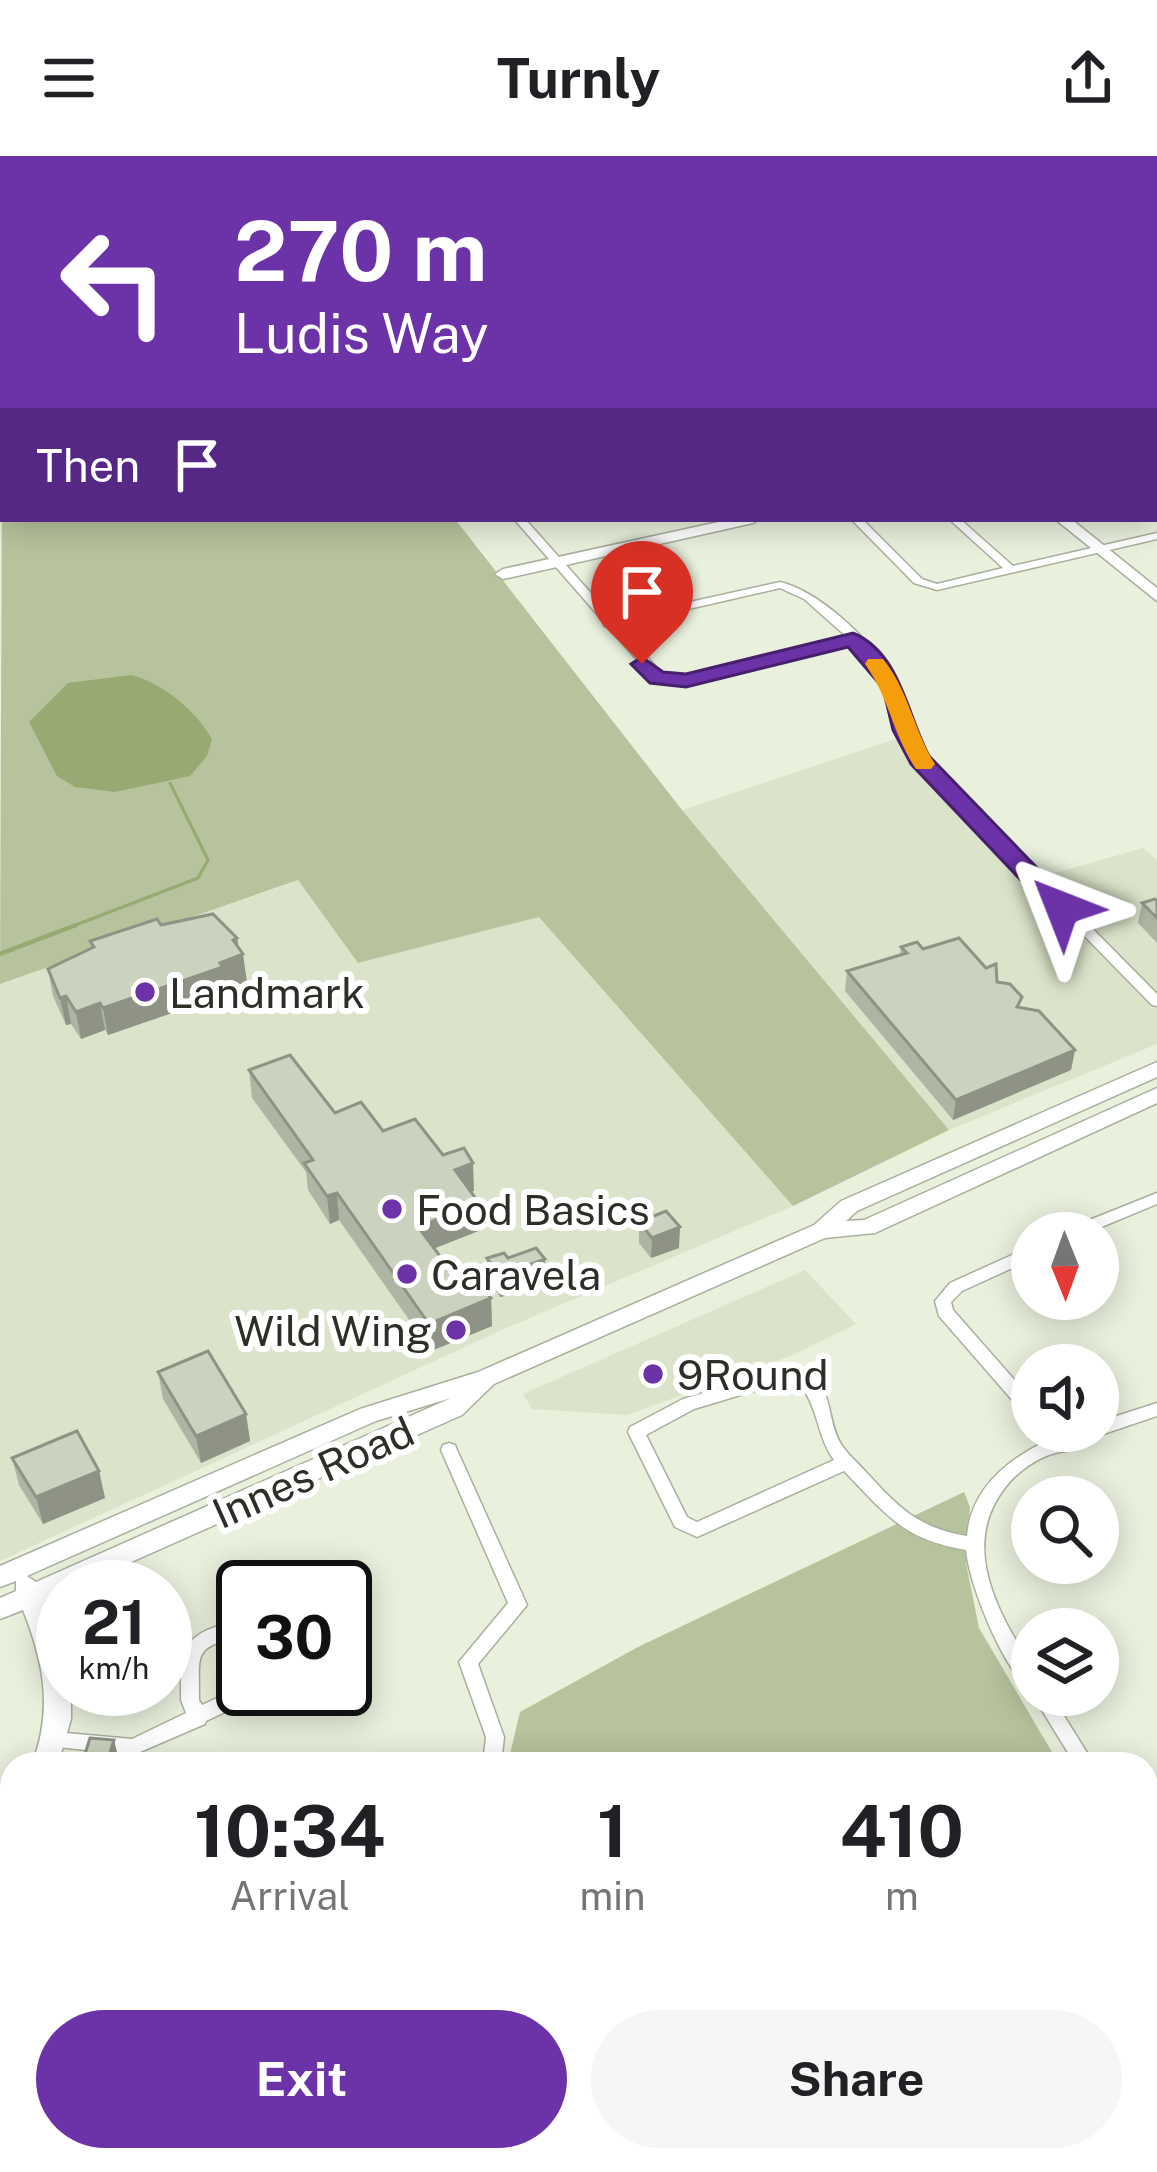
<!DOCTYPE html>
<style>
body{margin:0;font-family:"Public Sans",sans-serif;background:#f6f6f6;color:#202124;height:100vh;display:flex;flex-direction:column;font-size:45px;white-space:nowrap}
*{box-sizing:border-box;margin:0}
p{font-size:39px;color:#757577}
.icon{flex:none;width:66px;height:66px;fill:none;stroke:currentColor;stroke-width:2;stroke-linecap:round;stroke-linejoin:round}
.map{position:relative;flex:1;overflow:hidden}
.sheet{position:absolute;left:0px;top:1596px;width:1158px;height:420px;display:flex;flex-direction:column;background:#fff;border-radius:36px 36px 0 0;box-shadow:0 6px 30px #0003}
.sheet>*{flex:none}
.banner{position:absolute;left:0px;top:0px;width:1158px;height:366px;box-shadow:0 6px 30px #0003;background:#6c32a8;color:#fff;overflow:hidden}
.needle{width:78px;rotate:179deg}
.controls{position:absolute;left:1011px;top:1056px;display:grid;gap:24px}
.controls a{display:grid;place-items:center;width:108px;height:108px;border-radius:50%;background:#fff;box-shadow:0 6px 30px #0003;font-size:60px}
.speed{position:absolute;left:36px;top:1404px;display:flex;gap:24px;font-size:60px;font-weight:700;text-align:center}
.speed>*{display:grid;place-content:center;width:156px;height:156px;border-radius:50%;background:#fff;box-shadow:0 6px 30px #0003;line-height:1}
.speed small{font-size:30px;font-weight:400}
.speed .limit{border:6px solid #111;border-radius:18px;background:#fff;color:#111}
.pin{position:absolute;display:grid;place-items:center;width:102px;height:102px;color:#fff;margin:-123px -51px;border-radius:50% 50% 50% 0;rotate:-45deg;box-shadow:0 0 12px #0007}
.pin .icon{rotate:45deg}
.me{position:absolute;width:132px;margin:-66px;rotate:315deg;stroke-linejoin:round;filter:drop-shadow(0 0 9px #0008)}
.turn{display:flex;align-items:center;gap:42px;height:252px;padding:0 36px;font-size:54px}
.turn .icon{width:156px;height:156px;stroke-width:2.5}
.turn b{display:block;font-size:84px;line-height:102px}
.then{display:flex;align-items:center;height:114px;padding:0 36px;background:#0003;gap:24px;font-size:45px}
.eta{display:flex;justify-content:space-evenly;align-items:center;height:204px;text-align:center}
.eta b{font-size:72px;font-weight:700;line-height:84px}
.action{display:flex;gap:24px;margin-top:auto;padding:24px 36px}
.action a{flex:1;height:138px;border-radius:72px;background:#6c32a8;color:#fff;font-size:48px;font-weight:700;line-height:138px;text-align:center}
.action a+a{background:#f6f6f6;color:#202124}
header{display:flex;justify-content:space-between;align-items:center;height:156px;padding:0 36px;background:#fff;font-size:54px;font-weight:700}
.map>svg:first-child{display:block}
.built{fill:#dbe4ca}
.green{fill:#b7c39d}
.water{fill:#98a971}
.lines{fill:none;stroke-linecap:round;stroke-linejoin:round}
.stream-far1{stroke:#98a971;stroke-width:3}
.stream{stroke:#98a971;stroke-width:4.5}
.street-casing{stroke:#a8af9c;stroke-width:3}
.secondary-casing{stroke:#a8af9c;stroke-width:3}
.street{fill:#fff;fill-rule:evenodd}
.secondary{fill:#fff;fill-rule:evenodd}
.wall{fill:#afb5a3}
.shaded-wall{fill:#8e9385}
.building{fill:#cbd2be;stroke:#8e9385;stroke-width:3}
.route{fill:#6c32a8;stroke:#46206d;stroke-width:3}
.slow{fill:#f59e0b}
.poi-dot{fill:#6c32a8;stroke:#fff;stroke-width:4.5}
.labels{text-anchor:middle;dominant-baseline:central;stroke-width:12;stroke-linejoin:round;paint-order:stroke}
.poi-label{font-size:42px;fill:#2c2f27;stroke:#fff;text-anchor:start}
.street-label{font-size:42px;fill:#2c2f27;stroke:#fff}
</style>
<header><svg class="icon" aria-label="menu" viewBox="0 0 24 24"><path d="M4 6h16M4 12h16M4 18h16"/></svg>Turnly<svg class="icon" aria-label="share" viewBox="0 0 24 24"><path d="M12 15V3M7 8l5-5 5 5M5 13v7h14v-7"/></svg></header>
<div class="map">
<svg width="1157" height="2016" viewBox="0 0 1157 2016">
<rect width="100%" height="100%" fill="#e9f0dc"/>
<g class="built">
<polygon points="914,577 932,608 1041,721 1143,692 1157,704 1157,888 949,974 682,654"/>
<polygon points="299,724 359,807 540,760 793,1050 504,1173 0,1405 0,828"/>
<polygon points="805,1114 856,1168 793,1199 627,1259 532,1253 523,1238"/>
</g>
<g class="green">
<polygon points="3,58 3,363 455,363 682,654 949,974 793,1050 539,761 358,807 298,724 0,828"/>
<polygon points="964,1336 970,1351 966,1407 979,1472 1059,1608 518,1608 509,1602 520,1556 638,1491"/>
</g>
<path class="water" d="M131 519C162 526 197 556 212 583L207 600 190 620 115 636 75 631 57 620 29 566 68 527Z"/>
<g class="lines">
<polyline class="stream-far1" points="68,772 198,722 208,704 170,627"/>
<polyline class="stream" points="0,798 76,769"/>
<defs>
<g id="street">
<polygon points="756,0 765,0 768,3 759,3"/>
<polygon points="863,0 872,0 874,3 865,3"/>
<polygon points="1123,0 1133,0 1136,3 1126,3"/>
<polygon points="1155,15 1157,16 1157,22 1155,21"/>
<polygon points="1155,270 1157,270 1155,277"/>
<rect x="1155" y="322" width="2" height="6"/>
<path d="M514 363H525L614 463 780 426C823 436 884 496 902 536 912 559 914 584 928 606L1157 838V850L1152 849 919 611 906 589 886 528 853 487 695 527 656 525 608 471 604 470V466ZM780 432 804 443 848 482 695 519H663L619 469Z"/>
<polygon points="851,363 862,363 922,423 937,428 1003,412 949,363 960,363 1013,410 1157,377 1157,383 937,434 914,427"/>
<polygon points="1157,1037 1157,1048 1087,1077 1064,1077 1067,1073"/>
<polygon points="1032,1090 1032,1103 962,1135 951,1146 953,1154 1032,1244 1032,1261 1026,1260 939,1160 935,1145 950,1127"/>
<path d="M797 1210C837 1229 824 1259 841 1288 848 1299 858 1307 866 1316 898 1351 918 1372 967 1380 971 1333 1007 1304 1046 1285L1040 1275H1058L1061 1279 1072 1275H1098V1266L1157 1247V1260L1068 1290 1066 1295C1043 1297 1018 1314 1004 1333 970 1378 985 1428 1010 1474 1024 1499 1032 1504 1032 1534 1004 1517 969 1428 966 1394 902 1383 887 1359 844 1315L697 1381 675 1371 628 1276 630 1271 683 1243ZM794 1223C819 1245 815 1278 834 1304L697 1366 687 1361 646 1279 694 1253Z"/>
<polygon points="449,1287 455,1289 457,1294 527,1449 478,1508 504,1581 501,1608 483,1608 486,1581 459,1506 508,1447 441,1294 443,1289"/>
<path d="M243 1462V1478C193 1494 199 1493 199 1544L202 1549 243 1530V1533H263L261 1539 206 1565 205 1568 133 1599 48 1590 46 1584 48 1578 55 1576 132 1583 186 1557 181 1544V1498C197 1472 215 1472 243 1462Z"/>
<polygon points="1032,1538 1051,1539 1094,1608 1075,1608"/>
<path d="M1146 1693C1157 1700 1157 1723 1157 1739L1146 1743V1725L1150 1724 1146 1718Z"/>
<polygon points="0,1741 12,1744 12,1762 0,1759"/>
<path d="M215 2004H247C240 2016 220 2016 204 2016L207 2008Z"/>
<polygon points="721,2004 767,2004 779,2008 782,2016 707,2016 710,2008"/>
<polygon points="1045,2004 1068,2004 1074,2016 1051,2016"/>
</g>
<g id="secondary">
<polygon points="983,0 996,0 999,3 986,3"/>
<polygon points="3,6 3,14 0,15 0,7"/>
<polygon points="1155,109 1157,110 1157,118 1155,117"/>
<polygon points="732,363 760,363 753,367 503,423 495,418 503,413"/>
<polygon points="1055,363 1071,363 1157,432 1157,445"/>
<path d="M1157 906V921L857 1055 846 1065 864 1064 1157 932V947L875 1077 825 1082 494 1228 462 1259 75 1431H63V1436L45 1445 63 1494V1533H71V1563L58 1608H32C53 1554 44 1507 23 1454L0 1463V1442L16 1435V1425L0 1431V1410L360 1253 478 1216 814 1069 841 1045ZM451 1242 36 1426 27 1420 376 1265Z"/>
<polygon points="12,1663 12,1702 0,1710 0,1671"/>
</g>
</defs>
<use href="#street" class="street-casing"/>
<use href="#secondary" class="secondary-casing"/>
<use href="#street" class="street"/>
<use href="#secondary" class="secondary"/>
</g>
<g class="wall">
<polygon points="1157,745 1157,787 1138,767 1142,747"/>
<polygon points="161,769 237,782 247,826 226,833 227,838 108,879 105,874 81,883 71,868 66,869 53,840 48,813 91,792 90,785"/>
<polygon points="901,791 923,793 997,826 1020,852 1075,894 1071,914 953,964 845,835 847,815 900,799"/>
<polygon points="249,914 335,957 443,999 474,1035 471,1036 481,1074 435,1092 464,1132 491,1142 492,1170 431,1195 339,1064 330,1068 308,1034 306,1016 252,942"/>
<polygon points="639,1066 679,1092 651,1102 639,1087"/>
<polygon points="487,1102 508,1102 545,1124 535,1128 535,1134 500,1141 488,1123"/>
<polygon points="158,1216 246,1258 250,1285 201,1307 163,1243"/>
<polygon points="12,1302 99,1315 105,1342 43,1368 19,1329"/>
<polygon points="90,1582 120,1608 87,1608 85,1598"/>
</g>
<g class="shaded-wall">
<polygon points="237,782 240,800 243,798 247,826 226,833 227,838 108,879 103,852 220,807 233,784"/>
<polygon points="66,840 71,868 66,869 60,842"/>
<polygon points="100,847 105,874 81,883 76,856"/>
<polygon points="1075,894 1071,914 953,964 956,944"/>
<polygon points="473,1007 474,1035 456,1041 455,1014"/>
<polygon points="337,1037 339,1064 330,1068 327,1040"/>
<polygon points="479,1047 481,1074 420,1098 418,1071"/>
<polygon points="680,1071 679,1092 651,1102 652,1082"/>
<polygon points="545,1103 545,1124 535,1128 535,1134 500,1141 499,1120"/>
<polygon points="491,1142 492,1170 431,1195 429,1168"/>
<polygon points="246,1258 250,1285 201,1307 196,1280"/>
<polygon points="99,1315 105,1342 43,1368 36,1341"/>
<polygon points="114,1584 120,1608 111,1608 109,1600"/>
</g>
<g class="building">
<polygon points="1155,743 1157,745 1157,762 1142,747"/>
<polygon points="213,758 237,782 233,784 243,798 220,807 223,811 103,852 100,847 76,856 66,840 60,842 48,813 94,791 90,785 157,763 161,769"/>
<polygon points="959,782 986,812 996,808 997,826 1010,828 1022,841 1017,851 1039,855 1075,894 956,944 847,815 907,797 901,791 917,786 923,793"/>
<polygon points="290,899 335,957 361,946 383,975 415,963 443,999 464,992 473,1007 455,1014 479,1047 418,1071 464,1132 479,1126 491,1142 429,1168 337,1037 327,1040 304,1007 313,1004 249,914"/>
<polygon points="666,1055 680,1071 652,1082 639,1066"/>
<polygon points="536,1092 545,1103 531,1108 534,1113 499,1120 487,1102 504,1097 508,1102"/>
<polygon points="208,1195 246,1258 196,1280 158,1216"/>
<polygon points="77,1275 99,1315 36,1341 12,1302"/>
<polygon points="90,1582 114,1584 109,1600 85,1598"/>
</g>
<path class="route" d="M853 477C901 497 907 560 929 600L1071 747V758H1053L911 608 893 574 883 532 848 491 686 531 650 527 631 508 642 501 663 516 686 518Z"/>
<path class="slow" d="M868 503H883C909 535 913 573 935 608L931 613H916C893 579 889 541 865 508Z"/>
<g class="poi-dot">
<circle cx="145" cy="836" r="12"/>
<circle cx="392" cy="1053" r="12"/>
<circle cx="407" cy="1118" r="12"/>
<circle cx="456" cy="1174" r="12"/>
<circle cx="653" cy="1218" r="12"/>
</g>
<g class="labels">
<g class="poi-label">
<text x="169" y="836">Landmark</text>
<text x="416" y="1053">Food Basics</text>
<text x="431" y="1118">Caravela</text>
<text x="432" y="1174" text-anchor="end">Wild Wing</text>
<text x="677" y="1218">9Round</text>
</g>
<g class="street-label">
<text transform="translate(313 1316) rotate(-24)">Innes Road</text>
</g>
</g>
</svg>
<div class="controls">
<a><svg class="needle" viewBox="-14 -14 28 28"><path d="M0-13l5 13h-10z" fill="#e53935"/><path d="M0 13l5-13h-10z" fill="#757577"/></svg></a>
<a><svg class="icon" aria-label="sound" viewBox="0 0 24 24"><path d="M4 9h4l5-4v14l-5-4H4zM17 9q2 3 0 6"/></svg></a>
<a><svg class="icon" aria-label="search" viewBox="0 0 24 24"><circle cx="10" cy="10" r="6"/><path d="M15 15l6 6"/></svg></a>
<a><svg class="icon" aria-label="layers" viewBox="0 0 24 24"><path d="M12 4l9 5-9 5-9-5zM3 14l9 5 9-5"/></svg></a>
</div>
<div class="speed"><div>21<small>km/h</small></div><div class="limit">30</div></div>
<div class="pin" style="left:642px;top:508px;background:#d93025"><svg class="icon" aria-label="arrive" viewBox="0 0 24 24"><path d="M6 21V4h12l-3 4 3 4H6"/></svg></div>
<svg class="me" style="left:1062px;top:752px" viewBox="-20 -20 40 40"><path d="M0-17L14 15 0 8-14 15z" fill="#6c32a8" stroke="#fff" stroke-width="4"/></svg>
<div class="banner">
<div class="turn"><svg class="icon" aria-label="left" viewBox="0 0 24 24"><path d="M17 20v-9H6M10 6l-5 5 5 5"/></svg><div><b>270 m</b>Ludis Way</div></div>
<div class="then">Then<svg class="icon" aria-label="arrive" viewBox="0 0 24 24"><path d="M6 21V4h12l-3 4 3 4H6"/></svg></div>
</div>
<section class="sheet">
<div class="eta">
<div><b>10:34</b><p>Arrival</p></div>
<div><b>1</b><p>min</p></div>
<div><b>410</b><p>m</p></div>
</div>
<div class="action"><a>Exit</a><a>Share</a></div>
</section>
</div>
